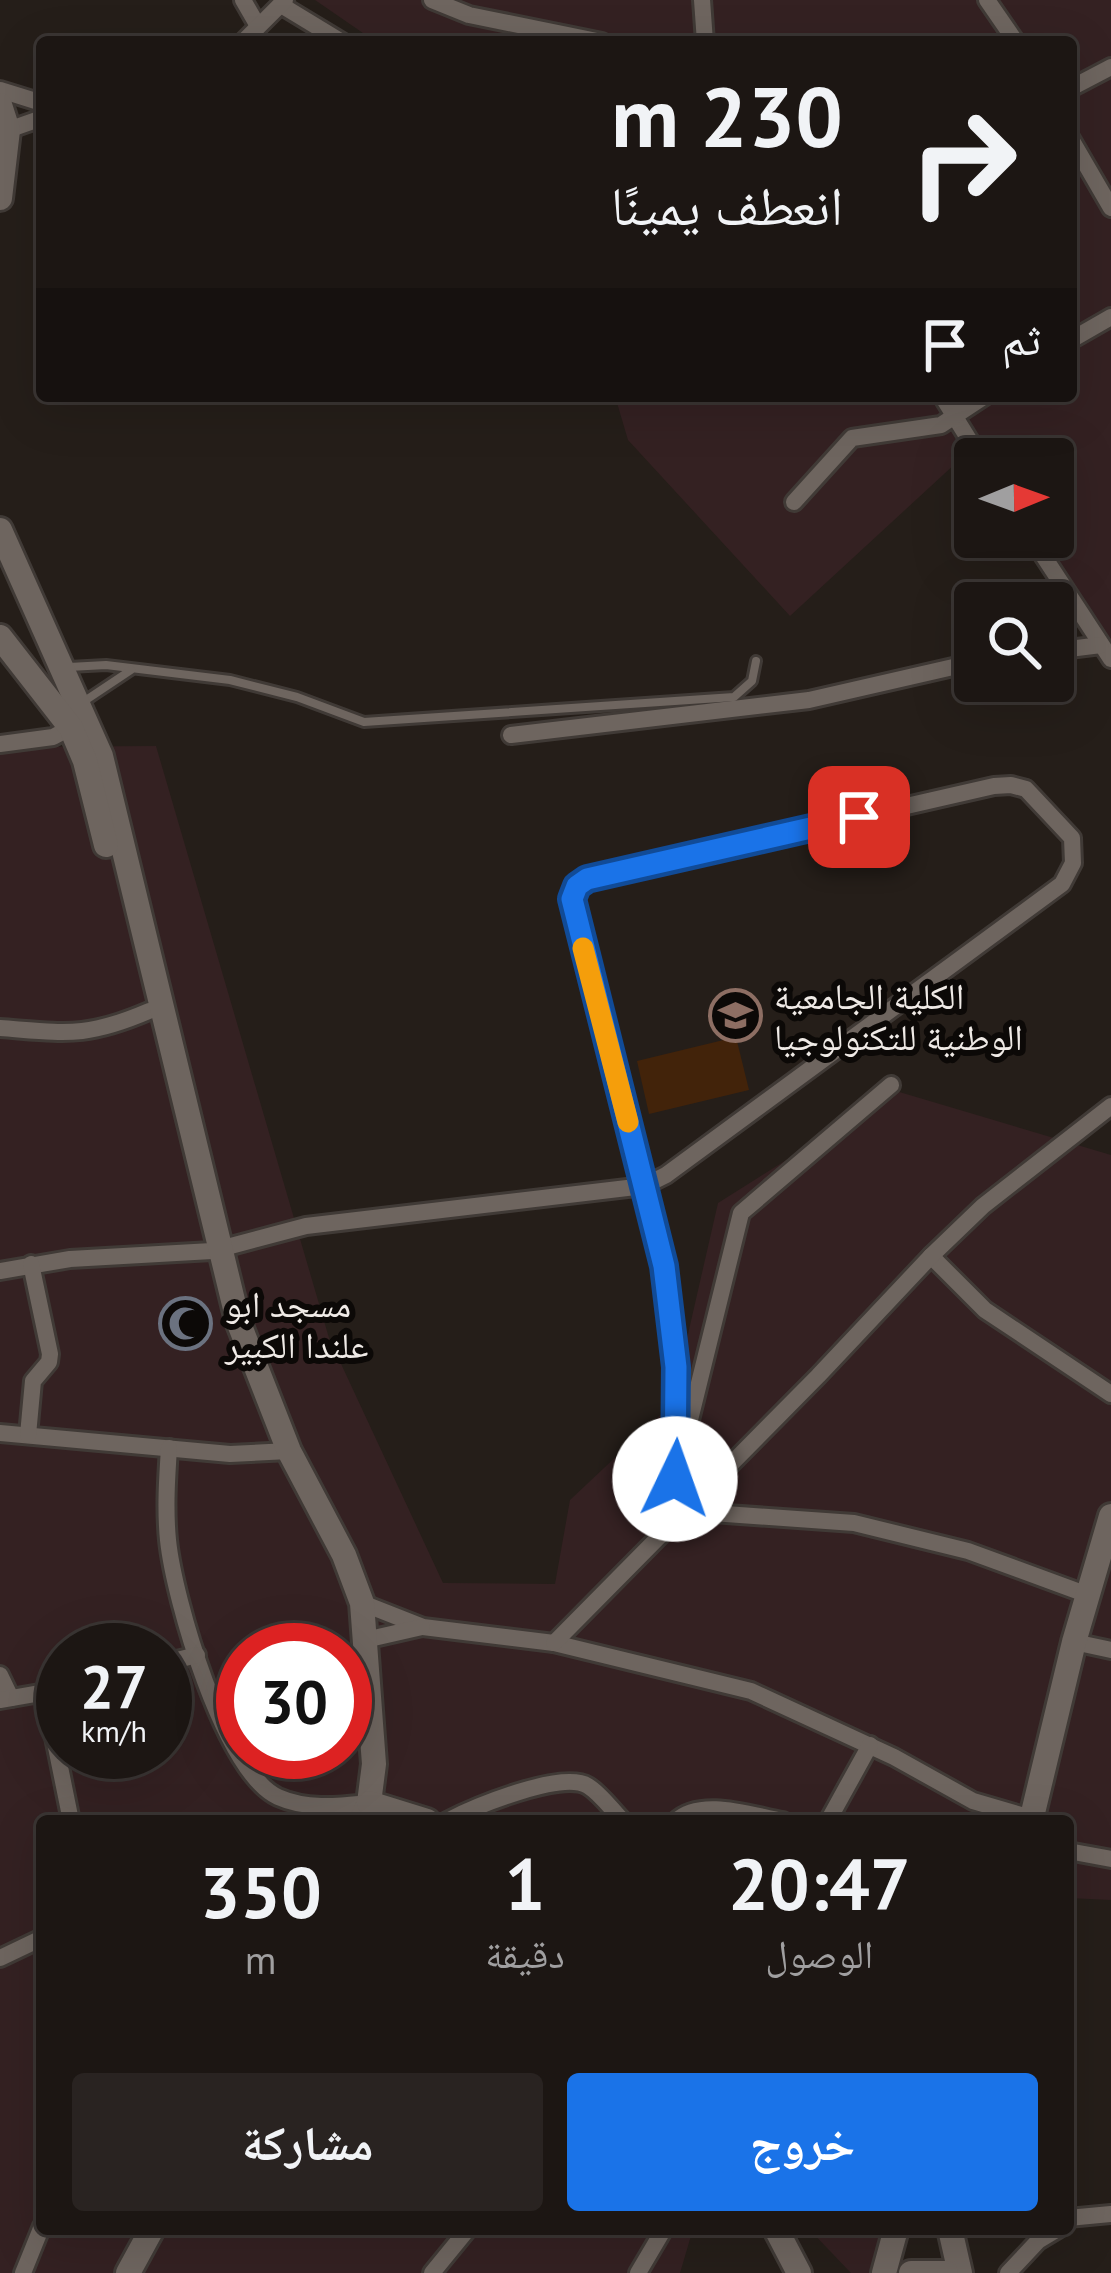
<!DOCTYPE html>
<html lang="ar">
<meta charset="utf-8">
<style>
body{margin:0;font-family:"PT Sans","Noto Naskh Arabic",sans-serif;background:#292321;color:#f1f3f6;direction:rtl;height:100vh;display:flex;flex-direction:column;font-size:45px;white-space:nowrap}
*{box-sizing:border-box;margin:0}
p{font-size:39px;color:#a09fa0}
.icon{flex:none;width:66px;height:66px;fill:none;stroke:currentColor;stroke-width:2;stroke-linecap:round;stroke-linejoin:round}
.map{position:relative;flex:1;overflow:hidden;direction:ltr}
.panel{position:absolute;left:36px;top:1815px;width:1038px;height:420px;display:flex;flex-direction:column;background:#1c1613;border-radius:12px;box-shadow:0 12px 48px #0002,0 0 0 3px #3a3533;direction:rtl}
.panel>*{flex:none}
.banner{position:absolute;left:36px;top:36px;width:1041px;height:366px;border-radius:12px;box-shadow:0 12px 48px #0002,0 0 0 3px #3a3533;direction:rtl;background:#1c1613;color:#f1f3f6;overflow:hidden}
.needle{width:78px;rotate:89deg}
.controls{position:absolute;left:954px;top:438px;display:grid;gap:24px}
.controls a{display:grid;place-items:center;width:120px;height:120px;border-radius:12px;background:#1c1613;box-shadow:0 12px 48px #0002,0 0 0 3px #3a3533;font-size:60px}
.speed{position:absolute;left:36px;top:1623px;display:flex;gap:24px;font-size:60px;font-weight:700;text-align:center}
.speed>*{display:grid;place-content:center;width:156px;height:156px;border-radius:50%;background:#1c1613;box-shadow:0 12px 48px #0002,0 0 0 3px #3a3533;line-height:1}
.speed small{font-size:30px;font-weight:400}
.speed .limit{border:18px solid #d22;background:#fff;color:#111}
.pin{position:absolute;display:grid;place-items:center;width:102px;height:102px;color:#fff;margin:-51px;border-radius:24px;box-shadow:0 6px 18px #0006}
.me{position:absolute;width:132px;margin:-66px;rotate:3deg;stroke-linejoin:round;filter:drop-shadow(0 0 9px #0008)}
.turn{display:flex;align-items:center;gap:42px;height:252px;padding:0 36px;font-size:54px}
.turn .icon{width:156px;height:156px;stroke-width:2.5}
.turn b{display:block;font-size:84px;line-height:102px}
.then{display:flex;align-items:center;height:114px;padding:0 36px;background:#0003;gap:24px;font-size:45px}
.eta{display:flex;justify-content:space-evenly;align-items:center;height:204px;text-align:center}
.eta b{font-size:72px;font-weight:700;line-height:84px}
.action{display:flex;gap:24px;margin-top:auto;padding:24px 36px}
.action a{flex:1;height:138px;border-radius:12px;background:#1a73e8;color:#fff;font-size:48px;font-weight:700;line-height:138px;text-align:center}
.action a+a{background:#292321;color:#f1f3f6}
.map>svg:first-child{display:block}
.commercial{fill:#342122;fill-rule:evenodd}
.green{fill:#42230a}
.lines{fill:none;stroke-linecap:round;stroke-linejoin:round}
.lane-casing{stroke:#403a36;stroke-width:14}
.street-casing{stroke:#403a36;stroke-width:22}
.secondary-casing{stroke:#403a36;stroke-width:30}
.lane{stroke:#6e655f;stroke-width:8}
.street{stroke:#6e655f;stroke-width:16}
.secondary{stroke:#6e655f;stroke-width:24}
.route-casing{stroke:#114b97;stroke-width:30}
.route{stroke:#1a73e8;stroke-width:21}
.slow{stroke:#f59e0b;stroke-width:21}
.labels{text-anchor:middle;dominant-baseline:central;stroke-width:12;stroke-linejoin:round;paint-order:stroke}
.poi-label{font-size:36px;fill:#efeae6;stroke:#0c0907;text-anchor:start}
</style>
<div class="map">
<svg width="1111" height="2273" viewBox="0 0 1111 2273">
<rect width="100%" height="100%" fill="#251e19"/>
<g class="commercial">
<polygon points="315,0 1111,0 1111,655 1029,537 1053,537 1053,459 975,459 969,451 790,616 628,440 615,396 1071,396 1071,42 376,42"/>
<path d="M156 746 329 1338 443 1583 555 1584 570 1500 672 1404 718 1203 896 1091 1111 1155V1900L1068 1898V1821H42V2229H693L680 2273H0V747ZM63 1650H165V1752H63ZM243 1650H345V1752H243Z"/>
<polygon points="809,2229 885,2229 869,2273 851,2273"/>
</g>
<polygon class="green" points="736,1037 749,1090 649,1114 637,1061"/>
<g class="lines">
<defs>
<g id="lane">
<polyline points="69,667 106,665 230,680 297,697 364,722 734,697 752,681 756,661"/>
<polyline points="83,702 131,670"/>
</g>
<g id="street">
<polyline points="243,0 258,26"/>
<polyline points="432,0 469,15 602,42"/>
<polyline points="702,0 705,42"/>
<polyline points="987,0 1016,42"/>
<polyline points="281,5 342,42"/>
<polyline points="243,42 285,0"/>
<polyline points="1071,88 1111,67"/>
<polyline points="0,90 42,103"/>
<polyline points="8,130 42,118"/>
<polyline points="1071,139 1111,208"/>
<polyline points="1071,340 1111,317"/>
<polyline points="942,396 981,459"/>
<polyline points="794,502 852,438 941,425 985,396"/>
<polyline points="1031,537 1111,659"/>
<polyline points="1053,651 1101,645"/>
<polyline points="511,735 809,700 975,662"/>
<polyline points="0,744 53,737 79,723"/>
<path d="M0 1028C67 1033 86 1038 149 1011"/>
<polyline points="931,1256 985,1310 1111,1394"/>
<path d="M0 1271 70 1259 212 1251 306 1226 644 1186 666 1175 1062 884 1073 863 1072 838 1026 789 1011 785 994 786 587 879C572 890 572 899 575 916 608 1045 653 1182 671 1313 679 1369 678 1423 675 1479"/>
<polyline points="0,1433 230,1454 289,1451"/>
<polyline points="28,1435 33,1381 49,1362 50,1354 31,1264"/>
<polyline points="685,1440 741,1213 891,1085"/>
<path d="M169 1448C167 1478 165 1509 168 1540 174 1599 224 1772 278 1797 307 1810 339 1806 369 1803"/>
<polyline points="684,1511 854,1523 968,1551 1088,1595"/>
<polyline points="662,1533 677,1471"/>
<polyline points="362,1603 423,1627 554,1643 751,1691 894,1757 973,1801 1031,1818"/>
<polyline points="365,1640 422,1627"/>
<polyline points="1074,1642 1111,1650"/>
<polyline points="554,1643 818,1376 931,1256 983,1206 1111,1106"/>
<polyline points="165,1663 197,1655"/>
<polyline points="0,1675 11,1698"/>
<polyline points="45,1693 71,1821"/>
<polyline points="0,1700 63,1689"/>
<path d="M447 1821C474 1807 562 1770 588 1786 601 1794 612 1810 623 1821"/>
<path d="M676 1821C701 1797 753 1816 783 1821"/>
<polyline points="828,1821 870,1745"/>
<polyline points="1068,1851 1111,1859"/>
<polyline points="0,1958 42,1938"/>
<polyline points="1068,2218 1111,2214"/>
<polyline points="23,2273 42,2226"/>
<polyline points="432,2273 468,2229"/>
<polyline points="638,2273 664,2229"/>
<polyline points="1008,2273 1038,2241 1058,2229"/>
</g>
<g id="secondary">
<polyline points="0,105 8,130 0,198"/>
<polyline points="0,530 101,756 238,1321 289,1451 344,1555 362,1603 374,1764 369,1803 361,1821"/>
<polyline points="0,637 71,728 85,761 106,845"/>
<polyline points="369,1803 427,1821"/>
<polyline points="1031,1821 1074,1642 1111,1516"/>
<polyline points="776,2229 799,2273"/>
<polyline points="950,2229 960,2273"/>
<polyline points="128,2273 152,2229"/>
<polyline points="884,2273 896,2229"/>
<polyline points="911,2273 946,2273"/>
</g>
</defs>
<use href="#lane" class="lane-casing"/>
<use href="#street" class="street-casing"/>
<use href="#secondary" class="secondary-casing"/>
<use href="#lane" class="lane"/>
<use href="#street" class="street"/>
<use href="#secondary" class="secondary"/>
</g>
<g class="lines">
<defs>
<polyline id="route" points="675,1479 676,1367 664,1266 572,899 577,886 587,879 859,817"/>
</defs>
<use href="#route" class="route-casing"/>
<use href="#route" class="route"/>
<polyline class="slow" points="583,948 628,1122"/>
</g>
<defs>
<symbol id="university-ring" viewBox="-11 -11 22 22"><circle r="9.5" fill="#0c0907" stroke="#8d6e63" stroke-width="1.5"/><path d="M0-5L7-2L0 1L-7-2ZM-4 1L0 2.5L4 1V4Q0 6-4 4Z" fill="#8d6e63"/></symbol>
<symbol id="mosque-ring" viewBox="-11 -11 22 22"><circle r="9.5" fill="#0c0907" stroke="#6b7280" stroke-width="1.5"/><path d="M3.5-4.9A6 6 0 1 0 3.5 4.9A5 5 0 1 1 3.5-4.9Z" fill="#6b7280"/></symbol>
</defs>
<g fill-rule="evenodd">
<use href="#university-ring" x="706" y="986" width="59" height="59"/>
<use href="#mosque-ring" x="156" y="1294" width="59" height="59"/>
</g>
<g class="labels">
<g class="poi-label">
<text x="774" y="995">الكلية الجامعية<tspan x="774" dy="41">الوطنية للتكنولوجيا</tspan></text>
<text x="225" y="1303">مسجد ابو<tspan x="225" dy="41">علندا الكبير</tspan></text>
</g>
</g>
</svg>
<div class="controls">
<a><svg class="needle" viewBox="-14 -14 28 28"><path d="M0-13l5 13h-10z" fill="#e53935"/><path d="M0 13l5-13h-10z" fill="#a09fa0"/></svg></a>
<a><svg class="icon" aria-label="search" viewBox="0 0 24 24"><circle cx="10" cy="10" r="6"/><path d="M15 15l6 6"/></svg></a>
</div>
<div class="speed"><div>27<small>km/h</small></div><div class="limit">30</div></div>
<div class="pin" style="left:859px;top:817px;background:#d93025"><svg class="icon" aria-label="arrive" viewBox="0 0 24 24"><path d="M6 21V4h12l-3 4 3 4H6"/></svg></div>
<svg class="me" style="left:675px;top:1479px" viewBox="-20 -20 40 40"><circle r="19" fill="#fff"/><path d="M0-13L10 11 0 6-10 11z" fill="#1a73e8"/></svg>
<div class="banner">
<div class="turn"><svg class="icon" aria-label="right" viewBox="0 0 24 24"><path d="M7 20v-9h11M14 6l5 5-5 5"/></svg><div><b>230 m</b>انعطف يمينًا</div></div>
<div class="then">ثم<svg class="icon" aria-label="arrive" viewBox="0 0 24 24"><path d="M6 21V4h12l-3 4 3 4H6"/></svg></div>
</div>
<section class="panel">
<div class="eta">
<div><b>20:47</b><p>الوصول</p></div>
<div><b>1</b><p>دقيقة</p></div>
<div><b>350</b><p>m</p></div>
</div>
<div class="action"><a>خروج</a><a>مشاركة</a></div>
</section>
</div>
